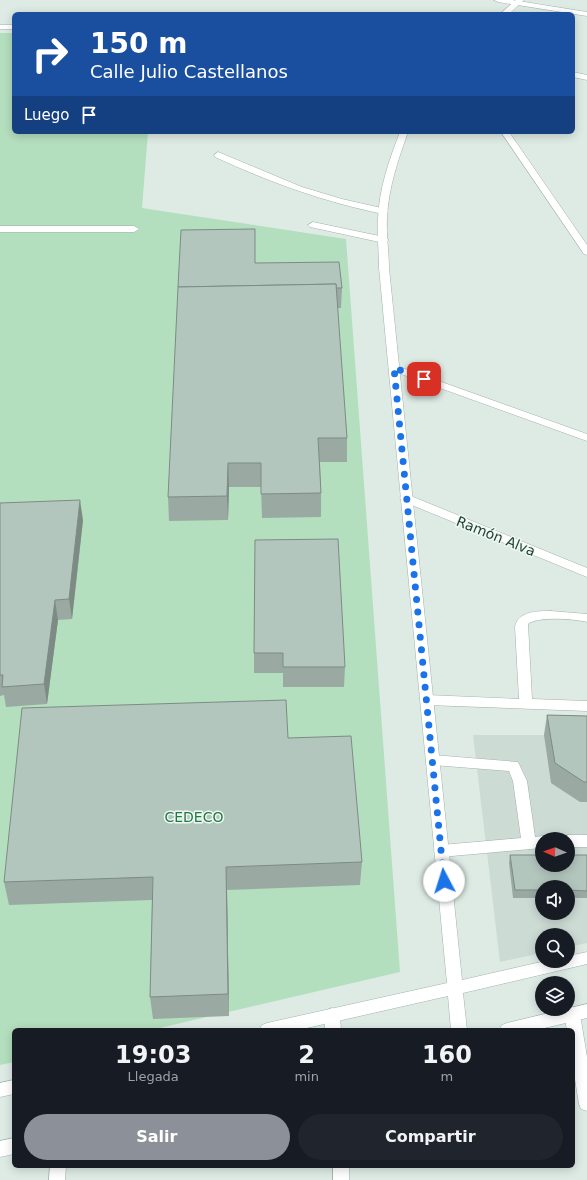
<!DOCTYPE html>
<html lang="es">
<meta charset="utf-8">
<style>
body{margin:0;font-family:"DejaVu Sans",sans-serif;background:#20242c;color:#f1f3f6;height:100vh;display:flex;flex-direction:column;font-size:15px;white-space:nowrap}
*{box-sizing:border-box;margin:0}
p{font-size:13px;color:#9ea1a6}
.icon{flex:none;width:22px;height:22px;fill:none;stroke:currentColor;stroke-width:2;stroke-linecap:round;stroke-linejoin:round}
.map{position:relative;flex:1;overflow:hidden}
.panel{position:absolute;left:12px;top:1028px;width:563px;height:140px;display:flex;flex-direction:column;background:#171b24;border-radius:6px;box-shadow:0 2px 10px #0003}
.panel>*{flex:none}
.guide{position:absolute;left:12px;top:12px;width:563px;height:122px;border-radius:6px;box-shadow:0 2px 10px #0003;background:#1a4fa0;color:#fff;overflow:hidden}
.needle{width:26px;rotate:272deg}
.controls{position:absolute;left:535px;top:832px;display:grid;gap:8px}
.controls a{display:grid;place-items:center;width:40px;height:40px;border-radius:50%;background:#171b24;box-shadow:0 2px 10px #0003;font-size:20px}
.pin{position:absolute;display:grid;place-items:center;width:34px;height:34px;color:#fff;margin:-17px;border-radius:8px;box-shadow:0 2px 6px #0006}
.me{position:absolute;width:44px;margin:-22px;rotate:355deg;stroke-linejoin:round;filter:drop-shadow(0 0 3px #0008)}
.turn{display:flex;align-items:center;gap:14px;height:84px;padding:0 12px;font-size:18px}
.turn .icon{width:52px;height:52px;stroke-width:2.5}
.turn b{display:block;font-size:28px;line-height:34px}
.then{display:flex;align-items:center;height:38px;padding:0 12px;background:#0003;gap:8px;font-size:15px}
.eta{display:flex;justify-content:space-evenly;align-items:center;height:68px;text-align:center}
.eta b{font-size:24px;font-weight:800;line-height:28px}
.button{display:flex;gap:8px;margin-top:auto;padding:8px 12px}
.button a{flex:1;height:46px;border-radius:24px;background:#8c9099;color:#fff;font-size:16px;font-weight:800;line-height:46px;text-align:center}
.button a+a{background:#20242c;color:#f1f3f6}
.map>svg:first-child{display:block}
.built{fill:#ccdbd4;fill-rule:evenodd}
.green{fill:#b4dfbe}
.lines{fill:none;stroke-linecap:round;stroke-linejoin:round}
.service-casing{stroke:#a1b3ac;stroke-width:1}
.minor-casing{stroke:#a1b3ac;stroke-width:1}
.tertiary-casing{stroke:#a1b3ac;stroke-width:1}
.service{fill:#fff;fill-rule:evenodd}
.minor{fill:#fff;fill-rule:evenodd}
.tertiary{fill:#fff;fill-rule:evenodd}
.wall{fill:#9aaaa3}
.shaded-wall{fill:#7d8b85}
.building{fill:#b3c6be;stroke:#7d8b85}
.route{stroke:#1a73e8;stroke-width:7;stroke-dasharray:0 12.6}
.labels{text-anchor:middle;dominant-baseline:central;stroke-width:3;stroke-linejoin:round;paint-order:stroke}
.street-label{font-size:14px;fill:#1e3d34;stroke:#eef8f3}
.park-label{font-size:14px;fill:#237842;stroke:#eef8f3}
</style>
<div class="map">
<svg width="587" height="1180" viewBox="0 0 587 1180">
<rect width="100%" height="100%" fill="#deebe5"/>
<path class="built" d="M473 735H587V943L568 947V935H542V953L500 962ZM542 839H568V865H542ZM542 887H568V913H542Z"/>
<polygon class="green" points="0,33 14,33 14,132 148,132 142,208 346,239 400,972 151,1030 14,1030 14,1062 0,1065"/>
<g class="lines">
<defs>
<g id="service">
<path d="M218 152 302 187 342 199 386 209 388 211 383 214C324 202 269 182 215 157L214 155Z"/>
<polygon points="313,222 384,237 389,240 384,243 310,227 308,225"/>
<path d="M551 611 587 614V622C575 619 538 616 528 624L532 699 587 701V711L427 705 422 703 421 700 422 697 427 695 519 699 515 627C518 611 537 611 551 611Z"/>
<polygon points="433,755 518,762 527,781 535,837 542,836 547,839 542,839 542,848 441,857 436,855 434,851 436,847 441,845 521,838 513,781 509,771 433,765 428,764 426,760 428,756"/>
<polygon points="568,835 587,835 587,847 568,847 568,839 562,839"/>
</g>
<g id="minor">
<polygon points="494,0 512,0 587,12 587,16 498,2"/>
<rect x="0" y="25" width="14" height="4"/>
<polygon points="573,72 587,75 587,80 573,77"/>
<polygon points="501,132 509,132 587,245 587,255 584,254"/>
<polygon points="0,226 134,226 139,229 134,232 0,232"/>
<polygon points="394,365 587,434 587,441 390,370 389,368 390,366"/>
<polygon points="406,494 587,568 587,577 402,501 400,498 402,495"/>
<polygon points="572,1007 577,1009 580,1014 587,1057 587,1111 581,1109 579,1104 573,1067 573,1030 567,1030 564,1014 567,1009"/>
<polygon points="332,1008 337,1010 340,1015 341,1030 325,1030 324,1015 327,1010"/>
<polygon points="50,1166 66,1166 65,1180 49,1180"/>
<rect x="333" y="1166" width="16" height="14"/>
</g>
<g id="tertiary">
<polygon points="516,0 524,0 509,14 500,14"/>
<path d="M400 132H408C398 160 388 189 387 219 386 235 389 252 389 268L462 980 545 961H568V956L587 952V964L463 993 467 1030H451L448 996 298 1030H259L262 1025 267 1023 447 983 379 268C379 252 377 235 378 219 379 189 389 160 400 132Z"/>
<polygon points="587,1004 587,1018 536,1030 499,1030 502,1025 507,1023"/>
<polygon points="14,1080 14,1094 0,1097 0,1083"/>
<polygon points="14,1138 14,1154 0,1157 0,1141"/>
</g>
</defs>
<use href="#service" class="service-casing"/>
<use href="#minor" class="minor-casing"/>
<use href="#tertiary" class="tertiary-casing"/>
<use href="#service" class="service"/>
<use href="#minor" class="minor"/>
<use href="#tertiary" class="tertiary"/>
</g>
<g class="wall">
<polygon points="255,263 342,288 341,308 337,308 347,438 347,462 320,462 321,493 321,517 262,518 261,487 229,487 228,520 169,521 168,497"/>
<polygon points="0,503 83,520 72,619 58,620 47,704 6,707 4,695 0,696"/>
<polygon points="255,540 345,667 344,687 283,687 283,673 254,673 254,653"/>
<polygon points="547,715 587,716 587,802 580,802 551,783 544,735"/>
<polygon points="288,738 362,862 360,885 227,890 229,1016 153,1019 150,997 152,900 9,905 4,882"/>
<polygon points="510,855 587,855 587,898 568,898 568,887 542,887 542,898 513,898 509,863"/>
</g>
<g class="shaded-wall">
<polygon points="228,463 229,487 228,520 227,496"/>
<polygon points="80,500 83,520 72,619 69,599"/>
<polygon points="55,600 58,620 47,704 44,684"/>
<polygon points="226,867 227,890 229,1016 228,994"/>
</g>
<g class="building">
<polygon points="255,229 255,263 339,262 342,288 336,288 336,284 178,287 181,230"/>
<polygon points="336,284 347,438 318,438 321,493 261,494 261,463 228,463 227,496 168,497 178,287"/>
<polygon points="80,500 69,599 55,600 44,684 2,687 3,675 0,675 0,503"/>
<polygon points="338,539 345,667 283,667 283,653 254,653 255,540"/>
<polygon points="286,700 288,738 351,736 362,862 226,867 228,994 150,997 153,877 4,882 22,708"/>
<polygon points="547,715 587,716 587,782 584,782 555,763"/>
<polygon points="510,855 542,855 542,865 568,865 568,855 587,855 587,891 568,890 568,887 542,887 542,890 515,890"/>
</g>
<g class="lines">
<polyline class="route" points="424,379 394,368 444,881"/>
</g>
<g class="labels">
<g class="street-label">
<text transform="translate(496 536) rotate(22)">Ramón Alva</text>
</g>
<g class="park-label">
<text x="194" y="817">CEDECO</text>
</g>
</g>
</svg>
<div class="controls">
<a><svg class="needle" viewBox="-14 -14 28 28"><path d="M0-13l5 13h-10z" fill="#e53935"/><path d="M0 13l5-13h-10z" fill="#9ea1a6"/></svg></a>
<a><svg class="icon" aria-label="sound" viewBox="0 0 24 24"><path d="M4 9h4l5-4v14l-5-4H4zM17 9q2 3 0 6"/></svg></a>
<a><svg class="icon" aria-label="search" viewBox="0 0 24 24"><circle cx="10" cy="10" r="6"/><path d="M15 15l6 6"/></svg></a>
<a><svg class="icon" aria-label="layers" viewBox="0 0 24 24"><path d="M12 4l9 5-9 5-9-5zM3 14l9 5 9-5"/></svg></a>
</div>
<div class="pin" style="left:424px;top:379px;background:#d93025"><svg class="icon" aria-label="arrive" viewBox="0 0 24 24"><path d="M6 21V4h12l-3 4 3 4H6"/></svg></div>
<svg class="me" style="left:444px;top:881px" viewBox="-20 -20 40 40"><circle r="19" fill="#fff"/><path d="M0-13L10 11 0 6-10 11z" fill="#1a73e8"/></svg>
<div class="guide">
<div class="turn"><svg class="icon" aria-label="right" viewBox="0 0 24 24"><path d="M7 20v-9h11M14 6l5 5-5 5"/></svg><div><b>150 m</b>Calle Julio Castellanos</div></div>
<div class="then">Luego<svg class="icon" aria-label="arrive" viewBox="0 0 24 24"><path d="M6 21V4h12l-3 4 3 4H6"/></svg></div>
</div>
<section class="panel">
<div class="eta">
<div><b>19:03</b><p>Llegada</p></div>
<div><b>2</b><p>min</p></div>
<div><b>160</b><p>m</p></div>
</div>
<div class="button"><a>Salir</a><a>Compartir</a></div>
</section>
</div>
